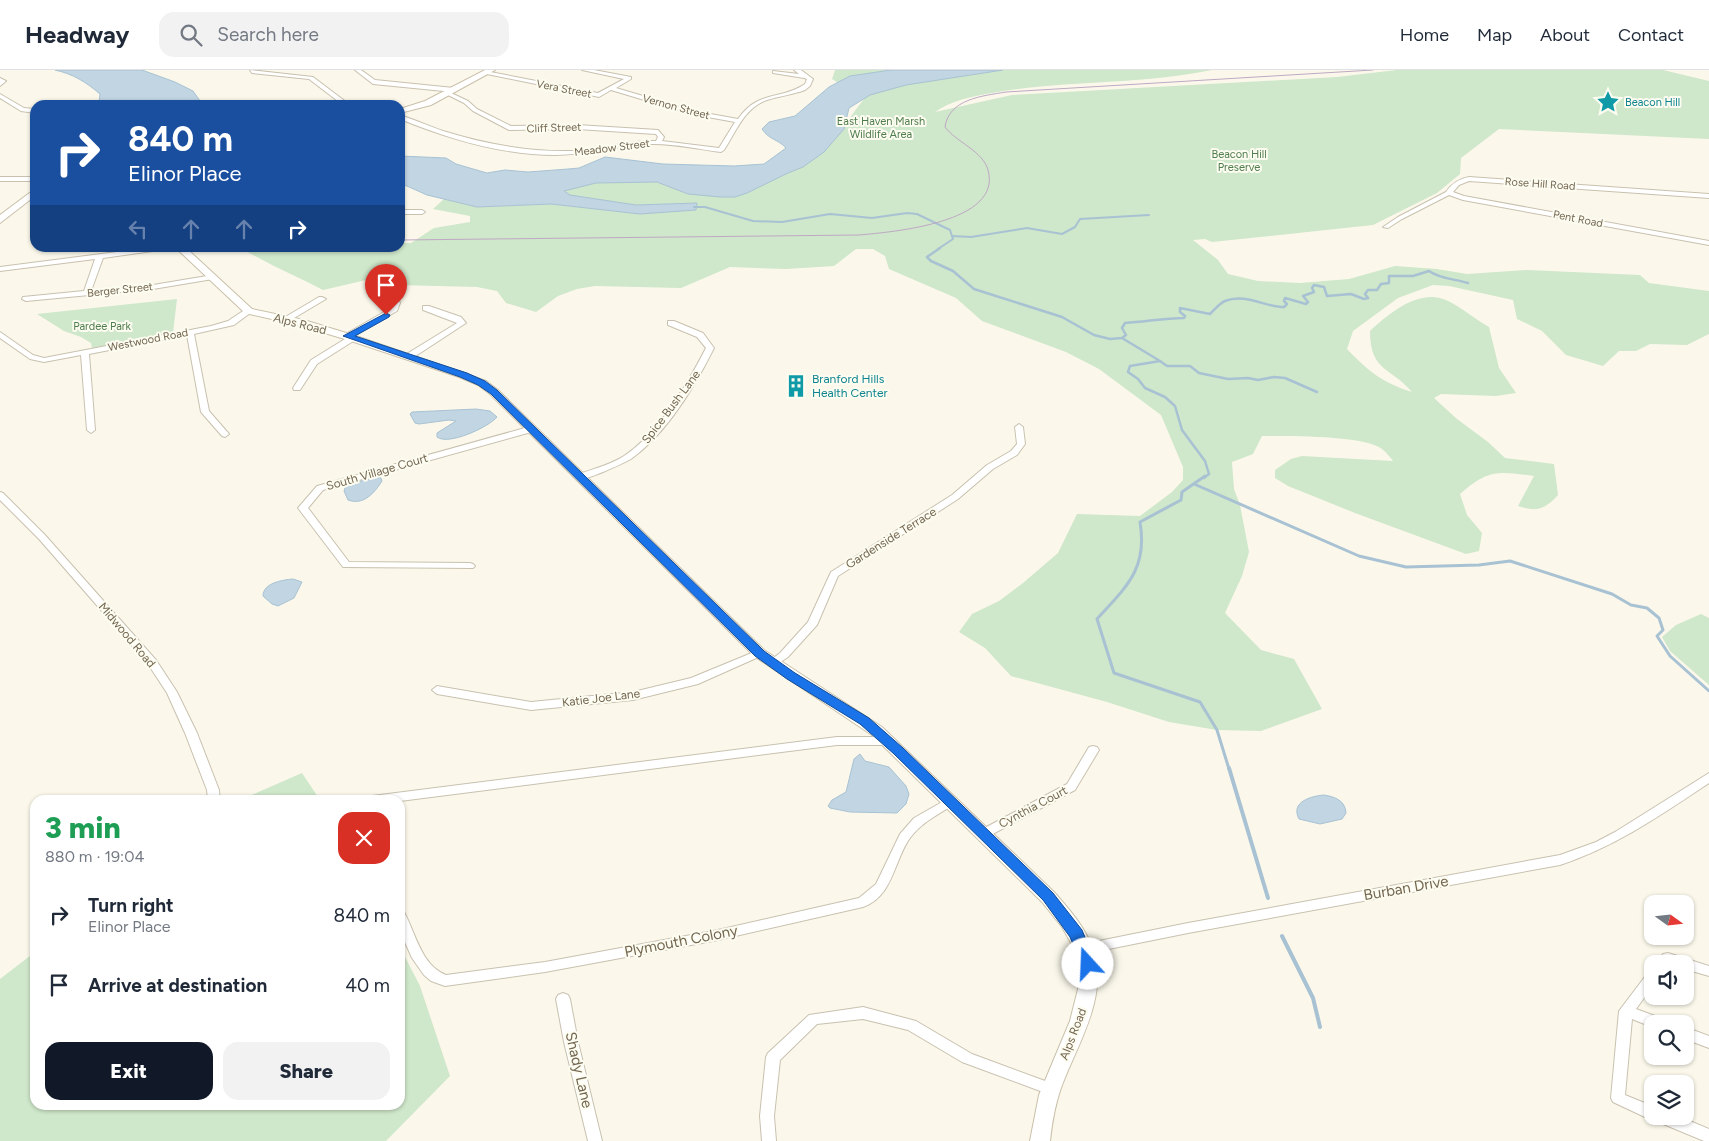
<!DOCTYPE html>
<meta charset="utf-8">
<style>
body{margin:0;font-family:Figtree,sans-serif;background:#f2f2f3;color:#1f2937;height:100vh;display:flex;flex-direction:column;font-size:19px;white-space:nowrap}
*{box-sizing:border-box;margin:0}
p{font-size:16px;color:#747a83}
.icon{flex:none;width:28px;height:28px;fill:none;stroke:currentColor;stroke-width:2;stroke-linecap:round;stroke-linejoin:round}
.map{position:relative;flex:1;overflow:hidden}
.details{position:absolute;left:30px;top:725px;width:375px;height:315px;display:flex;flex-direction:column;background:#fff;border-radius:15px;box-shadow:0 1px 4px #0004}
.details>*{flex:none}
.banner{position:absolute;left:30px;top:30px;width:375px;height:152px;border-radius:15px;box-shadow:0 1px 4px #0004;background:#1a4fa0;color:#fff;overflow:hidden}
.needle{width:32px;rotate:105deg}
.buttons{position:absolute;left:1644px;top:825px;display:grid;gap:10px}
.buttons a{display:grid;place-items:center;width:50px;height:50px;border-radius:10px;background:#fff;box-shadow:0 1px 4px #0004;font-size:25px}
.pin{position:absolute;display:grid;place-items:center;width:42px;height:42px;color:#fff;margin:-51px -21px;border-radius:50% 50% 50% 0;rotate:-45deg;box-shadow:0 0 5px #0007}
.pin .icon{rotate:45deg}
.me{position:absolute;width:55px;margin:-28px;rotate:340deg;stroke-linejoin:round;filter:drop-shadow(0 0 4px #0008)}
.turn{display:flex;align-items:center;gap:18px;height:105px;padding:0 15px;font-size:22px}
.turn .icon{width:65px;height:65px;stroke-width:2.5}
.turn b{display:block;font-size:35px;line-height:42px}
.lanes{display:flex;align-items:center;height:48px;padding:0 15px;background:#0003;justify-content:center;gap:25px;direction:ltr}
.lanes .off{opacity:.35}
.round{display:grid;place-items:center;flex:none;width:52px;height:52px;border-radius:15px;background:#f2f2f3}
.head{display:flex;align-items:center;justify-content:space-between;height:85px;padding:0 15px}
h1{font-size:30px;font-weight:800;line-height:38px;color:#1e9e55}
.primary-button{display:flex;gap:10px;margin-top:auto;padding:10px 15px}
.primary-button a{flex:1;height:58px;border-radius:15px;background:#111827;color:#fff;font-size:20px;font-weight:800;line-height:58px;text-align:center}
.primary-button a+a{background:#f2f2f3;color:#1f2937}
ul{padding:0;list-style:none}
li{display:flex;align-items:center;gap:15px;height:70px;padding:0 15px}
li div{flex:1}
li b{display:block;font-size:19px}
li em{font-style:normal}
header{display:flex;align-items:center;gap:30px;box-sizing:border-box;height:70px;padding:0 25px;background:#fff;border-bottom:1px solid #e0e1e3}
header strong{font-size:24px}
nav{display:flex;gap:28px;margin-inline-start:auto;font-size:18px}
.search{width:350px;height:45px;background:#f2f2f3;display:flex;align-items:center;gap:12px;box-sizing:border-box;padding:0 18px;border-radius:15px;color:#747a83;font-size:19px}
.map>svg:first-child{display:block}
.green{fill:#cfe7ca}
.water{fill:#c1d5e3;stroke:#a8c2d3}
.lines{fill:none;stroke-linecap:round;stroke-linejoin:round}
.stream-far3{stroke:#a8c2d3;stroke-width:2}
.stream-far2{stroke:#a8c2d3;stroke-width:2.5}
.stream-far1{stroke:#a8c2d3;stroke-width:3}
.stream{stroke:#a8c2d3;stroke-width:4}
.street-casing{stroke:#c9c1af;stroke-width:2}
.secondary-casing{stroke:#cac0aa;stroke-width:2}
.street{fill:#fff;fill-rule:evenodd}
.secondary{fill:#fff;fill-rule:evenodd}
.tram{stroke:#bea9c4;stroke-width:1}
.route{fill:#1a73e8;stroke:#114b97}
.labels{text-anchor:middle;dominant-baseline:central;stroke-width:4;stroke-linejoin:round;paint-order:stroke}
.far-street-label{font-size:11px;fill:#736650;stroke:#fdfcf1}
.far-culture-label{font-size:11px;fill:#0d838f;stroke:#fdfcf1;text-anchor:start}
.far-park-label{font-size:11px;fill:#4f7d4d;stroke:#fdfcf1}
.street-label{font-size:12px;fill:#736650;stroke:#fdfcf1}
.culture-label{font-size:12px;fill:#0d838f;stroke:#fdfcf1;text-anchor:start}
.near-street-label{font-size:15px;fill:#736650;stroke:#fdfcf1}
</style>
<header>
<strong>Headway</strong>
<div class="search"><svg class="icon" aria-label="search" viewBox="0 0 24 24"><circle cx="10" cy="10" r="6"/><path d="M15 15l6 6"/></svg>Search here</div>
<nav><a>Home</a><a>Map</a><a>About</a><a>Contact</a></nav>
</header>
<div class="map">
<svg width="1709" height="1071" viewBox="0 0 1709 1071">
<rect width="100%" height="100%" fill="#fbf8eb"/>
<g class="green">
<path d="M835 0H1212C1139 15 1064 10 992 23 973 26 950 31 935 42L1012 25 1337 7 1397 0H1663L1709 11V69L1499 59 1461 88 1460 104 1437 123 1373 155 1212 172 1205 169 1193 170 1218 190 1228 204 1258 211 1300 213 1349 209 1395 196 1437 199 1467 204 1527 200 1640 205 1649 213 1709 221V264L1687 275 1650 274 1636 281H1619L1603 296 1566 285 1542 261 1517 249 1513 230 1449 216 1433 215 1398 228 1353 261 1347 279C1368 301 1383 313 1412 322 1391 297 1370 302 1370 261 1388 244 1419 218 1446 230 1461 237 1475 249 1489 257L1499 298 1516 323 1496 326 1441 324 1434 328 1457 349 1488 372 1505 388 1554 394 1558 425C1544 440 1537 442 1518 436L1534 406C1498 401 1488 399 1460 424L1467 445 1482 463 1479 481 1466 484 1355 443 1288 416 1275 408V400L1291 389 1302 386 1393 391C1390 387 1386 382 1382 379 1364 365 1287 366 1262 366L1253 384 1232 392 1234 419 1240 435 1249 482 1242 506 1225 543 1261 580 1294 589 1322 639 1261 661 1217 660 1169 652 1107 632 1011 606 985 578 959 562 972 544 999 531 1023 513 1058 483 1077 444 1140 446 1172 422 1183 410V397L1161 345 1099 299 1066 282 982 251 956 228 889 199 885 186 873 179H856L834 196 786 199 730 197 681 218 595 216 577 219 558 226 536 242 506 233 497 221 477 217 396 215 366 210 323 220C296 206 267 194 241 178H400V173H411L434 158 470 152V146L433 139 444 129 477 137 551 134 640 144 697 133 636 135 569 125 564 120 596 113 630 112H657L688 124 788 103C824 90 841 58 864 29L832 9Z"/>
<polygon points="177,229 173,263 92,278 91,273 81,267 64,261 37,244"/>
<polygon points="1701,544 1709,548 1709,615 1670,581 1662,567 1676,555"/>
<polygon points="302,703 320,730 240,730"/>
<polygon points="400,877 420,916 450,1006 386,1071 0,1071 0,909 35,882 35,1035 400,1035"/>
</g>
<g class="water">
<path d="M55 0H142L175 12 193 21 203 35H120L99 32 100 24C86 12 73 4 55 0Z"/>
<path d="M891 0H1003L906 15 870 25 849 38 844 59 824 82 803 97 788 103 747 123 735 127H720L688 124 657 112 596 113 564 121 570 125 636 135 697 133 696 140 640 144 551 134 477 137 427 125 400 113V86L446 88 456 94 487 103 505 100 528 102 568 99 579 98 605 87 663 94 734 96 764 94 786 78C778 69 769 70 762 59L769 52 795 46 829 17 850 6Z"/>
<path d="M476 339 490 341 497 347C489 357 448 376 437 367V363L456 351 449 350 419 354 415 353 410 344 412 342Z"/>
<path d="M376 407 381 408 382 411C375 422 364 436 348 430L344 421 346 415Z"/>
<path d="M293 509 302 512 294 528 278 536 272 534 263 526C263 513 282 510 293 509Z"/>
<polygon points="860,684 865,691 889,697 906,716 909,724 906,734 897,743 850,742 830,738 828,736 832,730 846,722 854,689"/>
<path d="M1324 725C1335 727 1345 730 1346 743L1342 749 1320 754 1299 749C1290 732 1311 726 1324 725Z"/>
</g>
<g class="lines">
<g class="stream-far3">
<polyline points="694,137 705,137 753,151 782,152 830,144 872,148 907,143 917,144 950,160 953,169 938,179"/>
<polyline points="952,166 971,167 1027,158 1062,164 1075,157 1080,149 1149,145"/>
</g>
<g class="stream-far2">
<path d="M940 178 927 187 931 191 953 201 974 219 1062 247 1094 265 1110 269 1122 268 1126 265 1122 258 1125 253C1145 252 1164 248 1184 248L1185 246 1180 242V238L1210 244C1214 240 1220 233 1225 231 1245 223 1265 237 1284 237L1287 234 1284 231 1285 228 1306 234 1308 232 1303 226 1314 222 1312 218 1314 215 1324 217 1327 226 1351 224 1364 229 1368 228 1365 224 1368 220H1377L1381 214 1389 213V206H1413L1429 201C1440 209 1455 209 1468 213"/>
<polyline points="1122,268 1160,291 1130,296 1128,302 1138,309 1145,318 1165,327 1175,336 1182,360 1205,391 1209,404 1204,408"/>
<polyline points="1160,291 1167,296 1190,296 1199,303 1228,309 1248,308 1258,310 1274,307 1285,308 1317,322"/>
</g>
<g class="stream-far1">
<path d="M1205 406 1182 422 1181 430 1140 452C1148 499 1126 517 1097 549L1114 603 1200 632 1217 660 1229 699"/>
<polyline points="1194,414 1359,486 1406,497 1479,495 1510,491 1612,524 1631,535 1647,538 1659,548 1663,560 1657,566 1670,586 1709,621"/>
</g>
<g class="stream">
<polyline points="1229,698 1268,828"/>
<polyline points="1282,866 1313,928 1320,957"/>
</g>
<defs>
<g id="street">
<polygon points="250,0 313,7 350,35 343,35 309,9 252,3"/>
<polygon points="355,0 361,0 375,10 454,18 457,20 454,22 373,14"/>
<path d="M582 0H594L631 7V9L616 18 694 41 738 49C759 19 780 31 805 14L807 9 804 8 773 3V1L799 4 794 0H801L813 9 810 16 805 20C792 25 779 26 767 30 744 38 736 62 724 80L721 82C697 79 673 73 649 74 617 76 587 85 555 85 502 85 449 69 400 49V45C415 50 429 56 443 61 485 74 528 82 572 81 600 80 627 70 656 71L658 67 656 64 577 59 509 60 473 41 464 33 444 23 449 22 468 31 477 39 511 56 577 55 658 60 664 67 662 71 719 78 735 52 691 44 611 20 599 27 482 3 485 1 598 23 624 9Z"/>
<polygon points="0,8 6,11 0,16"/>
<polygon points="0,24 24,38 35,39 35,43 21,41 0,28"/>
<rect x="0" y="107" width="35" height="4"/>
<path d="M1469 107 1709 124V128L1469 111 1459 115 1453 122 1464 126 1709 171V175L1463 130 1449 125 1402 149 1388 158 1383 157 1398 147 1446 122C1452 113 1459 109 1469 107Z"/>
<polygon points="400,140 422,140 425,142 422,144 400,144"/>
<polygon points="148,178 163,178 160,180 103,188 91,221 153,215 213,205 217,207 213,209 153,219 26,231 22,229 23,227 84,221 95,189 0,201 0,197"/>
<polygon points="390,224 396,224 400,233 397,241 354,266 356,268 355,270 317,294 300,320 294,320 293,318 311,290 345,269 343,267 344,265 391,238 392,233 389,226"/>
<polygon points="319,227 322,227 326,229 289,251 283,251 282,249"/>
<polygon points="423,236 429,236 461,247 466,253 411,289 405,289 405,285 457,253 423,240"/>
<polygon points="246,239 252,239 253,241 234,255 194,264 209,341 229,364 225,367 222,366 201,342 187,265 89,284 95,360 91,363 87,360 81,285 44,292 30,289 0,268 0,262 33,285 44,288 211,256 228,251"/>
<path d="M668 251H674L703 263 714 278C695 316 666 364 631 389 622 394 612 398 603 402 595 405 585 410 577 409L576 407 577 405C592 399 610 395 624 386 659 363 687 315 706 278L697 267 668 255Z"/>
<polygon points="1019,354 1023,357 1025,374 1017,385 993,399 958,429 838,506 817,555 788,587 776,595 768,595 767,593 780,583 808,552 831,502 952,425 987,395 1011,381 1017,374 1015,357"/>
<polygon points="532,356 536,359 535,361 323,420 308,438 349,492 470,493 473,494 475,496 473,498 343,497 298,438 317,416"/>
<polygon points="0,422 3,423 45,465 156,590 177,622 197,663 219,720 220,730 208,730 207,720 185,663 167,623 148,594 39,469 0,430"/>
<polygon points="759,580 764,583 763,585 698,614 633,630 531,640 437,624 432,620 437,616 531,632 633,622 691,608"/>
<polygon points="837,667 888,667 892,668 894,671 892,674 888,675 837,675 400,731 366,730 368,727 372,726"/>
<polygon points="1093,676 1097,677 1099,680 1075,720 987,767 983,768 979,767 977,764 979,761 1067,714 1089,677"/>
<path d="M1709 703V713C1661 745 1615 777 1560 795L1188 863 1084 884 1079 883 1078 879 1079 875 1084 874 1188 853 1560 785 1596 772 1615 762Z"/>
<path d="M949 728 953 729 955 732 953 735C937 745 921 753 910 768 894 790 893 827 863 837L718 870 545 902 445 916 431 911 424 905 412 888 400 861V841L404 842C416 864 421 895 446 905L545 892 718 860 859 828 876 814 900 764 914 748Z"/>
<polygon points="1668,883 1709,896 1709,906 1685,899 1685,894 1658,894 1663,884"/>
<polygon points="1652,903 1652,917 1636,939 1666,950 1668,954 1652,954 1652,957 1632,949 1625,1025 1652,1036 1652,1046 1678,1046 1709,1059 1709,1071 1704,1071 1656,1051 1655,1048 1652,1049 1647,1048 1613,1032 1611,1028 1619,941 1647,904"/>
<polygon points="563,923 568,925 570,929 578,972 602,1071 588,1071 564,972 556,929 558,925"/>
<polygon points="863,937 916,951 972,984 1056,1015 1058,1019 1056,1023 1051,1025 962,992 908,960 863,949 817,954 780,990 774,1046 776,1071 762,1071 760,1046 766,987 768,983 809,945"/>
<polygon points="1685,957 1709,966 1709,978 1685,969"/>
</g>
<g id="secondary">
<polygon points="485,0 495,0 431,35 400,43 400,39 425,31"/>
<polygon points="35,119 35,126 0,153 0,145"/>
<path d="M176 178H186L252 239 304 250 356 266 486 311 498 320 764 580 882 657 1054 822C1069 839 1085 857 1093 879 1109 928 1077 974 1061 1018 1055 1035 1052 1053 1050 1071H1030L1039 1025 1070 951 1079 915V898L1075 880 1062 857 1042 832 872 665 754 586 490 324 478 315 459 307 348 270 298 255 245 243Z"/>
</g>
</defs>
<use href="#street" class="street-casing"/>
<use href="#secondary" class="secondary-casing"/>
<use href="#street" class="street"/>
<use href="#secondary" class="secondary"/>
<path class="tram" d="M400 170 859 165C892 162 1003 153 988 100 983 81 956 72 945 57 949 29 982 26 1006 22L1373 0"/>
</g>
<polygon class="route" points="386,243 390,245 389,247 355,266 467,303 485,311 497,320 764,581 795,603 869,648 903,678 1053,823 1082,860 1096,894 1093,898 1088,900 1083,898 1070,867 1043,830 894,684 860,654 787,609 755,586 491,324 478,315 460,307 343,266"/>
<defs>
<symbol id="sight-bare" viewBox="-9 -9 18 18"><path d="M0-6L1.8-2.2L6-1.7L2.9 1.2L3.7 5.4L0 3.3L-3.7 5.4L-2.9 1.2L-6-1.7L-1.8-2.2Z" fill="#0f9aa8" stroke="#fdfcf1" stroke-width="2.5" paint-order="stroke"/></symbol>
<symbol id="building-bare" viewBox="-9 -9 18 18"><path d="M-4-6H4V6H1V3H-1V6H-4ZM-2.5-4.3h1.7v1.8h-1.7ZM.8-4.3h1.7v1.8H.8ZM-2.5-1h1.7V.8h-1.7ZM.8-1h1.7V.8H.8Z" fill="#0f9aa8" stroke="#fdfcf1" stroke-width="2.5" paint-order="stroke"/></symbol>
</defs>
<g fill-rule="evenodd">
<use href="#sight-bare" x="1592" y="16" width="32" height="32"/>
<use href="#building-bare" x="780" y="300" width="32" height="32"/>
</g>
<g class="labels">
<g class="far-street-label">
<text transform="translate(564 19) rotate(11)">Vera Street</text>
<text transform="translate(676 37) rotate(15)">Vernon Street</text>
<text transform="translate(554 58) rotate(-2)">Cliff Street</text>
<text transform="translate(612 78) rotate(-7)">Meadow Street</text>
<text transform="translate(1540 114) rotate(4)">Rose Hill Road</text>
<text transform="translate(1578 149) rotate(11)">Pent Road</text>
<text transform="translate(120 220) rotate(-6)">Berger Street</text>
<text transform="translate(148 270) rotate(-11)">Westwood Road</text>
</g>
<g class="far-culture-label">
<text x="1625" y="32">Beacon Hill</text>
</g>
<g class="far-park-label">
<text x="881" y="51">East Haven Marsh<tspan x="881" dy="13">Wildlife Area</tspan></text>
<text x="1239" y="84">Beacon Hill<tspan x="1239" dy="13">Preserve</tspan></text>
<text x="102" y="256">Pardee Park</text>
</g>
<g class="street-label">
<text transform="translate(300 254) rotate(14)">Alps Road</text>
<text transform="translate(671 337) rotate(-53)">Spice Bush Lane</text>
<text transform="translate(377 402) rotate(-16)">South Village Court</text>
<text transform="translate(891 468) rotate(-32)">Gardenside Terrace</text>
<text transform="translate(127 565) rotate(50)">Midwood Road</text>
<text transform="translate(601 628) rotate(-7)">Katie Joe Lane</text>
<text transform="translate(1033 737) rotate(-28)">Cynthia Court</text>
<text transform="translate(1073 964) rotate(-69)">Alps Road</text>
</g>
<g class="culture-label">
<text x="812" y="309">Branford Hills<tspan x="812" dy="14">Health Center</tspan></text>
</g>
<g class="near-street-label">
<text transform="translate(1406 818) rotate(-10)">Burban Drive</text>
<text transform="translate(681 871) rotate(-11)">Plymouth Colony</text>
<text transform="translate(579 1000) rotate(77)">Shady Lane</text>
</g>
</g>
</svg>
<div class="buttons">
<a><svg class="needle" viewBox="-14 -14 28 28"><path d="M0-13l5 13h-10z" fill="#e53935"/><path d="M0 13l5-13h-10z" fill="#747a83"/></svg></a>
<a><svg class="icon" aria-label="sound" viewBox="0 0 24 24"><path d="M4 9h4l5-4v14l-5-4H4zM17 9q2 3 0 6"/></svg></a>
<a><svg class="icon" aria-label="search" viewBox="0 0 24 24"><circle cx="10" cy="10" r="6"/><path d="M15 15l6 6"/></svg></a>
<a><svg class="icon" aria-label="layers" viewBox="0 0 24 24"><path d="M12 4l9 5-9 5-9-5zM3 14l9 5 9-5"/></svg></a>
</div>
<div class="pin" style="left:386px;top:245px;background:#d93025"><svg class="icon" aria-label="arrive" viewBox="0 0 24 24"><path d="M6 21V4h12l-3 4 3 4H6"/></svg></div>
<svg class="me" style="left:1088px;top:894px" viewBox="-20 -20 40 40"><circle r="19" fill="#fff"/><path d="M0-13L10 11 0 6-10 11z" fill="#1a73e8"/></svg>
<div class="banner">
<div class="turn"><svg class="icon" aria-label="right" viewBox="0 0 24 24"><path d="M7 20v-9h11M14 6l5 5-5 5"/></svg><div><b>840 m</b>Elinor Place</div></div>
<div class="lanes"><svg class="icon off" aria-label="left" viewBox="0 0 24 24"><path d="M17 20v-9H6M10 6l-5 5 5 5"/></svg><svg class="icon off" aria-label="ahead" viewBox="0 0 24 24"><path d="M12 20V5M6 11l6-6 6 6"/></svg><svg class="icon off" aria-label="ahead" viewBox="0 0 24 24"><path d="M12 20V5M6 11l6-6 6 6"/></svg><svg class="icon" aria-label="right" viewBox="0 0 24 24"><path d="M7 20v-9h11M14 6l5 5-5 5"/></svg></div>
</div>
<section class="details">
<div class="head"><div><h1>3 min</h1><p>880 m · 19:04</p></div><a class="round" style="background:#d93025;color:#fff"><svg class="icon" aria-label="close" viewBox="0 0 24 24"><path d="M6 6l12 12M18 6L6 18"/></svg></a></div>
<ul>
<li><svg class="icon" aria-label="right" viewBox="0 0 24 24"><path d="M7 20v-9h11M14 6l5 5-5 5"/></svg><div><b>Turn right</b><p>Elinor Place</p></div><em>840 m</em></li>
<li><svg class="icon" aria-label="arrive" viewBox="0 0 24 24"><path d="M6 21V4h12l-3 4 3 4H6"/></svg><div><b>Arrive at destination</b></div><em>40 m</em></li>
</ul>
<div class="primary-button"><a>Exit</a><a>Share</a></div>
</section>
</div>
